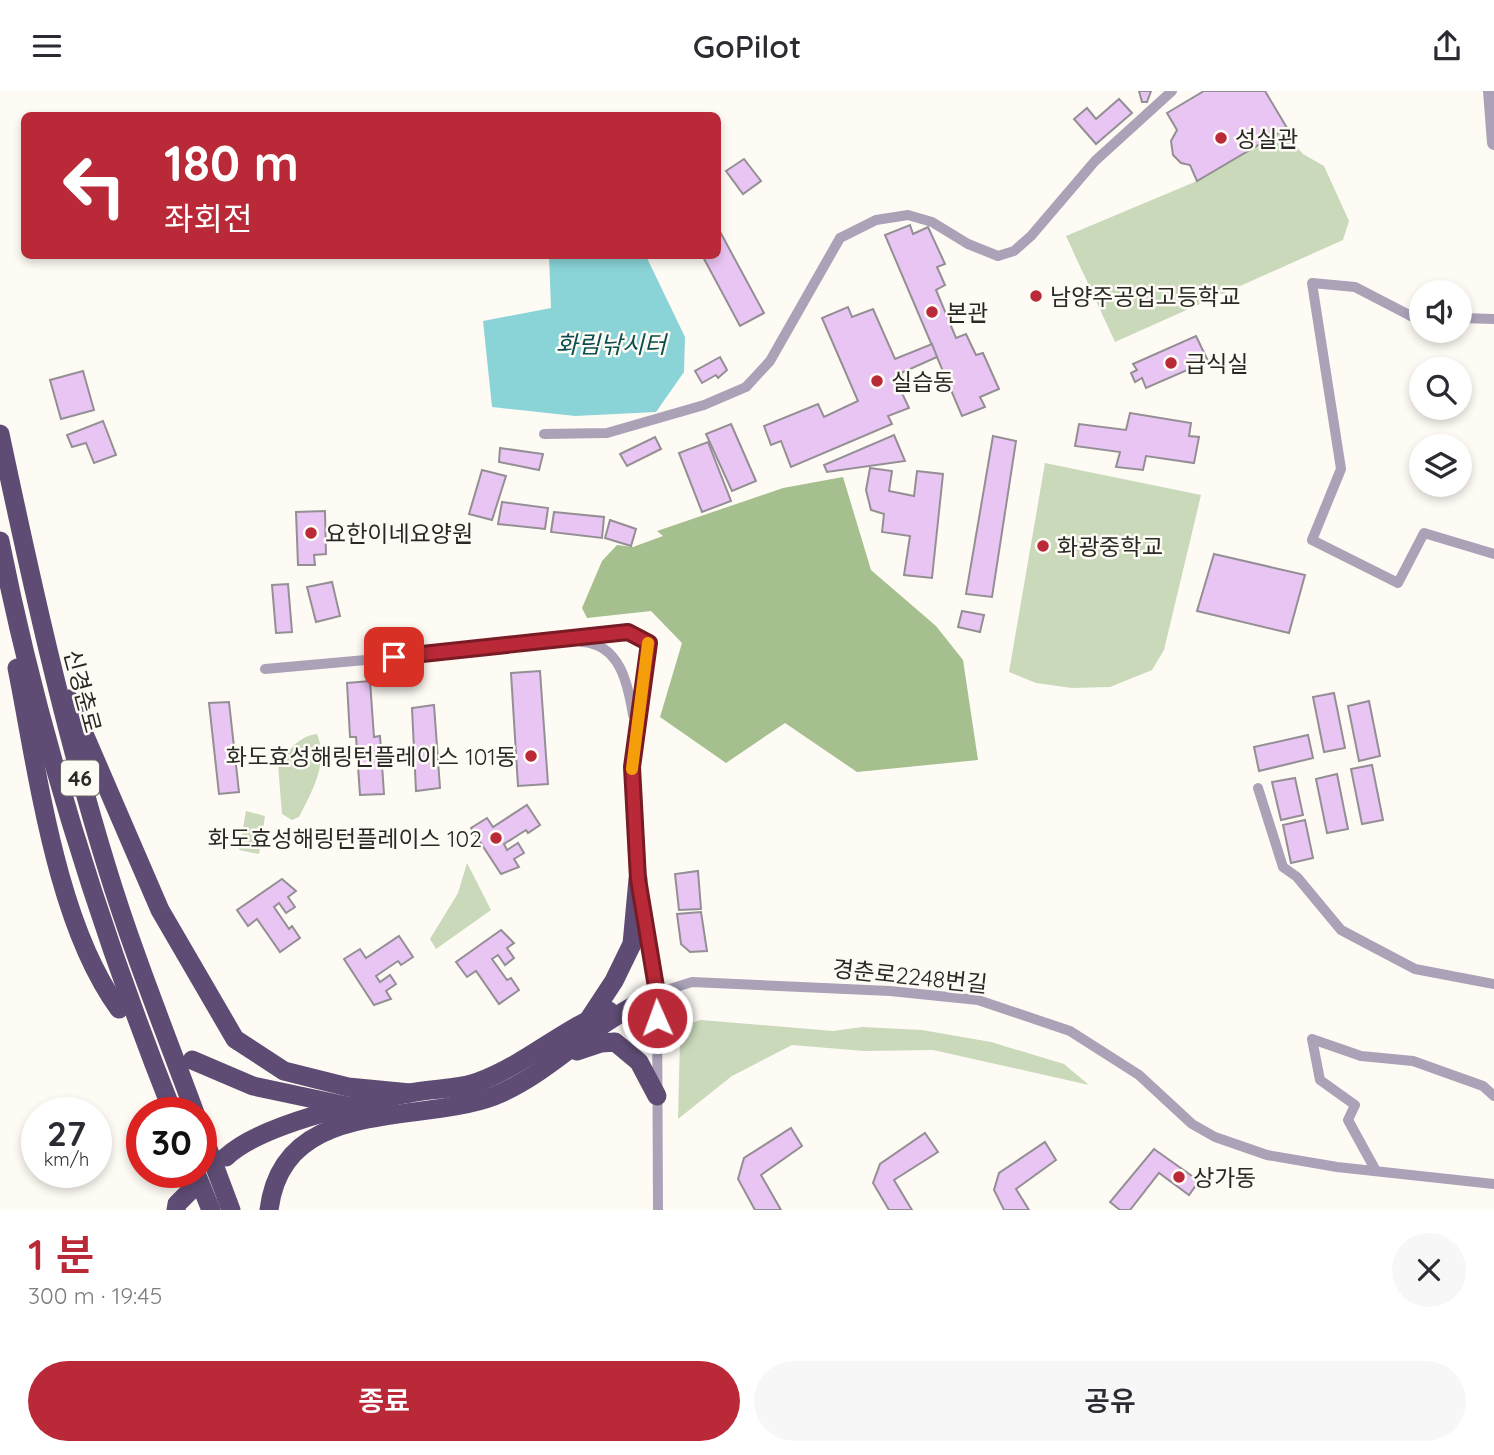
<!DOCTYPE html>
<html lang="ko">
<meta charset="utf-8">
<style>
body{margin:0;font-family:Quicksand,"Noto Sans KR",sans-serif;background:#f7f7f7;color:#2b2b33;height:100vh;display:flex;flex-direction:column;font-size:26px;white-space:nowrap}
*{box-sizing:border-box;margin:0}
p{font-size:23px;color:#7c7c81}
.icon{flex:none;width:38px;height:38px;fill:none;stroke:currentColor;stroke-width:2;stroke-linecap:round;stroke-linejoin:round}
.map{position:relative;height:1119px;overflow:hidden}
.details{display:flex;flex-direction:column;background:#fff;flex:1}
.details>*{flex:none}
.guide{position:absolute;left:21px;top:21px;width:700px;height:147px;border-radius:10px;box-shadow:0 4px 10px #0003;background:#ba2937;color:#fff;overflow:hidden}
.controls{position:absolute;left:1409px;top:189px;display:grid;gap:14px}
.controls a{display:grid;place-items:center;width:63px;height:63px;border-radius:50%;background:#fff;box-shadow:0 4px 10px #0003;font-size:35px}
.speed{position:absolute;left:21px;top:1006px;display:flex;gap:14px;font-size:35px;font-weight:700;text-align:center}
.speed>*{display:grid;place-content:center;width:91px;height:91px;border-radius:50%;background:#fff;box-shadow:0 4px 10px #0003;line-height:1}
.speed small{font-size:18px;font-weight:400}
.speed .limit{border:10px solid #d22;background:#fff;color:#111}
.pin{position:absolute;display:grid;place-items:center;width:60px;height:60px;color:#fff;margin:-30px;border-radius:14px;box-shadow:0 4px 10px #0006}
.me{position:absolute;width:77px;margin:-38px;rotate:358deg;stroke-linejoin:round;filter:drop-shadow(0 0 5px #0008)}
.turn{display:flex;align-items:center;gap:24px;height:147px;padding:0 28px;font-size:32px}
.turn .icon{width:91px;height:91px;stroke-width:2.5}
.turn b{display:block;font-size:49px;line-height:60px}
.round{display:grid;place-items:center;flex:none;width:74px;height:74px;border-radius:37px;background:#f7f7f7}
.head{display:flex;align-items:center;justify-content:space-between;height:119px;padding:0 28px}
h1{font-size:42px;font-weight:600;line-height:52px;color:#ba2937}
.button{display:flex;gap:14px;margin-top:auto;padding:14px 28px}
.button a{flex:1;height:80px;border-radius:42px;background:#ba2937;color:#fff;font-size:28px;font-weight:600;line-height:80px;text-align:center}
.button a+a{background:#f7f7f7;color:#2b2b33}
header{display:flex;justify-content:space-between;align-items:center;height:91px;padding:0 28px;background:#fff;font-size:32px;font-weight:600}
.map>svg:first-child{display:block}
.green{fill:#c9d9ba}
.forest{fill:#a6bf8e}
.water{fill:#8ad4d7}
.building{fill:#e9c5f3;stroke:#938f94;stroke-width:2}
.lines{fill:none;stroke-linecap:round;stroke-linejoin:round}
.minor{stroke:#aba2b8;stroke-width:10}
.tertiary{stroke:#aba2b8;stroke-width:14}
.trunk{stroke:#5e4c74;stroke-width:19}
.route-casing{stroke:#791b24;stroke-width:18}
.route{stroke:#ba2937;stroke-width:12}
.slow{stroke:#f59e0b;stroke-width:12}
.poi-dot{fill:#ba2937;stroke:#fefbf5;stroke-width:2.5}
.labels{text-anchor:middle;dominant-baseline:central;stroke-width:5;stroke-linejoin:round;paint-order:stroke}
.shield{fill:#fefbf5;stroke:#696764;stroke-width:2}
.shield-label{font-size:21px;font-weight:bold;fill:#292826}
.poi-label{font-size:23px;fill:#292826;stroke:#fefbf5;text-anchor:start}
.street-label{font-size:23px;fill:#292826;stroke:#fefbf5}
.water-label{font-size:24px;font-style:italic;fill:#0a4e51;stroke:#fefbf5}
</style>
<header><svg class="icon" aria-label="menu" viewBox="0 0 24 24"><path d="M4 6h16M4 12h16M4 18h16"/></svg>GoPilot<svg class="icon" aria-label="share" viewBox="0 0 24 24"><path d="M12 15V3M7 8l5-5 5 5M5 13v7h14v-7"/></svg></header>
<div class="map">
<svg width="1494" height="1119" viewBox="0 0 1494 1119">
<rect width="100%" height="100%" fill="#fefbf5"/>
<g class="green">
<polygon points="1282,39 1303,63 1324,75 1349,130 1343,149 1115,251 1066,145 1197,90"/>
<polygon points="1045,372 1201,404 1164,559 1152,579 1110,596 1072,597 1036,592 1009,581"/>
<path d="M317 643C329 672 312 700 299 726L292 729 282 723 278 674C288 660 299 645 317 643Z"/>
<polygon points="246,720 265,725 259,763 239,759"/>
<polygon points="467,772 491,819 436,858 430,848 458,802"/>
<polygon points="701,929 833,940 862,936 922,939 991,951 1064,973 1089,994 933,959 864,960 792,954 732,985 678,1028 680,949 686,933"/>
</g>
<polygon class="forest" points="843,386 871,479 936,535 963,569 978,669 857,681 785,632 726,672 660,626 682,552 651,520 587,527 582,517 602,470 617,454 633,456 663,445 657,440 783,397"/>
<polygon class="water" points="549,165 646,165 685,246 684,281 656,321 575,325 492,316 483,230 551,217"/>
<g class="building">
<polygon points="1139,0 1151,0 1147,11 1142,11"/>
<polygon points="1204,0 1265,0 1287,37 1197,90 1190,74 1181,72 1173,64 1171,50 1177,39 1167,22"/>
<polygon points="1119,8 1132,22 1096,53 1074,28 1087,17 1096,28"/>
<polygon points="744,68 761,90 743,103 726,80"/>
<polygon points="910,134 913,143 928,136 945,173 937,176 945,194 936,199 956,247 966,243 976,264 983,262 999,298 980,306 985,316 962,325 885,144"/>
<polygon points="718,137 764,222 740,235 702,164 718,164"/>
<polygon points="848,216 852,226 873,218 895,268 932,253 937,266 901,282 908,297 901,300 909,317 888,325 892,333 791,376 781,350 771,354 764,335 818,313 824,326 858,310 822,227"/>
<polygon points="1196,245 1208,270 1146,297 1142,287 1135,291 1131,282 1137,279 1133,273"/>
<polygon points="720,266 727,279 718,287 716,284 702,292 695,280"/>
<polygon points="83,280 94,319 61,328 50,289"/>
<polygon points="1130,322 1191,332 1189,345 1199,346 1194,372 1146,365 1143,379 1116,376 1120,361 1075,355 1079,333 1126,339"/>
<polygon points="103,330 116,364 94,372 86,352 72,356 67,344"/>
<polygon points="731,333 756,390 732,400 706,343"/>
<polygon points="894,344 905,370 827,381 824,374"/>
<polygon points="993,345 1016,350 992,506 966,503"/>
<polygon points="655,346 661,358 627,375 620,363"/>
<polygon points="708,351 731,410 702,421 679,362"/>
<polygon points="500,357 543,363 539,379 499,371"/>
<polygon points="870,377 892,380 889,400 914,405 917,380 943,383 932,487 904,484 910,445 882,441 884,423 871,419 866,399"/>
<polygon points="482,379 506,385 492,429 469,423"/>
<polygon points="502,411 548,417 545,438 498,433"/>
<polygon points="325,420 326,463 314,464 315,474 298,474 296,421"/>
<polygon points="554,421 604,426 602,447 551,441"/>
<polygon points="610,429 636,438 631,455 605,447"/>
<polygon points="1214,463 1305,484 1289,542 1197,520"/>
<polygon points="332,491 340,525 316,531 307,496"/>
<polygon points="288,493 292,541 276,542 272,494"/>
<polygon points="962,520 984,524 980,541 958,536"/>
<polygon points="540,580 548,693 518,695 511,582"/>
<polygon points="370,590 374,646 380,645 384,703 360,704 356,646 350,646 347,592"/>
<polygon points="1334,602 1345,657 1324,661 1313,606"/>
<polygon points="1369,610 1380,665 1359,670 1348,615"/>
<polygon points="229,611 239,701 219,703 209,612"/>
<polygon points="434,614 440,697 416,700 412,617"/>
<polygon points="1308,644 1313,667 1259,680 1254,656"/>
<polygon points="1372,674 1383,729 1362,733 1351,678"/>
<polygon points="1337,683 1348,738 1327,742 1316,688"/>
<polygon points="1295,687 1303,724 1281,729 1272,691"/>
<polygon points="527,714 540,734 528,742 526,739 504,753 507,759 518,752 524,762 514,768 519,776 501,783 471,737 487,727 493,736"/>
<polygon points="1305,729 1313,767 1291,772 1283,734"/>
<polygon points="698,780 701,818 679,819 675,783"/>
<polygon points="282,788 296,800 288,806 295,816 286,822 279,812 274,816 289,838 292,835 300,847 280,861 257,828 248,835 237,819"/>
<polygon points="701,821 707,860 690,861 681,853 677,823"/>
<polygon points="501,839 514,852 507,857 514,867 505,874 498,864 492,868 507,889 511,887 519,899 499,913 476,880 467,886 456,871"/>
<polygon points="399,845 413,866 401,874 398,870 376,885 380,891 390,884 396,893 386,900 391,908 374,914 344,868 360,858 366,867"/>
<polygon points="791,1037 802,1055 761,1084 781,1119 755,1119 738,1088 744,1067"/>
<polygon points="925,1042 938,1061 894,1089 912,1119 889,1119 873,1092 880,1073"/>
<polygon points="1045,1051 1056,1069 1016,1098 1029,1119 1004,1119 994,1099 999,1082"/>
<polygon points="1154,1058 1199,1090 1189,1104 1159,1082 1130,1119 1120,1119 1110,1111"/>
</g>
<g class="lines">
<g class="minor">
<polyline points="1421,225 1411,225 1355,196 1312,192 1341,378 1312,449 1398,492 1424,442 1494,463"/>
<polyline points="1460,227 1494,228"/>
<polyline points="544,343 607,342 704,314 746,296 770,270 840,147 876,129 908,124 932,131 968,153 998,165 1014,160 1031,145 1095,70 1172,0"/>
<path d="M582 551C620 553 628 593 633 624"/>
<polyline points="265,578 444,562 628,541 649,552 632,676 639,792"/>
<polyline points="1258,697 1283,776 1297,786 1341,839 1415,878 1494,893"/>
<polyline points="642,812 657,902 658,1119"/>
<polyline points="657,902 692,891 890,900 978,909 1070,940 1139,984 1192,1033 1215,1046 1267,1064 1337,1076 1494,1093"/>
<polyline points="1376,1080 1348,1029 1355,1014 1320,989 1312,948 1361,965 1413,970 1483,995 1494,1005"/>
</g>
<polyline class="tertiary" points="1490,0 1494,52"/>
<g class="trunk">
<path d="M0 343C31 489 63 634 107 777 132 859 165 941 195 1022"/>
<path d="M0 450C39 645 100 838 173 1022"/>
<path d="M17 577C38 682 56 832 119 918"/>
<polyline points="69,608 160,819 235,948 284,980 348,996 410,1002"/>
<polyline points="589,928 614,890 632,853 638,788"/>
<polyline points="577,960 601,952 615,951 639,971 657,1005"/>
<polyline points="192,969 253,995 347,1015"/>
<polyline points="201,1039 231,1119"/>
<path d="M226 1066C261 1033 361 1011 410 1002 432 997 457 999 478 991 525 974 562 938 609 920"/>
<polyline points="196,1082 211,1119"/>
<polyline points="176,1119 177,1113 190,1100"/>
<path d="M269 1119C283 1005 417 1034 494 1005 533 990 568 958 601 935 619 922 639 912 657 902"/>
</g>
</g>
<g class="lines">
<defs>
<polyline id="route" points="394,566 628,541 649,552 632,676 638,788 657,902 657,927"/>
</defs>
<use href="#route" class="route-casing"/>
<use href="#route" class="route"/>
<polyline class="slow" points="632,678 648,552"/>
</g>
<g class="poi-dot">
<circle cx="1221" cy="47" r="7"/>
<circle cx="1036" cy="205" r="7"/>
<circle cx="932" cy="221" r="7"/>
<circle cx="1171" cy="272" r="7"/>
<circle cx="877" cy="290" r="7"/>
<circle cx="311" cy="442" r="7"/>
<circle cx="1043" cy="455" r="7"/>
<circle cx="531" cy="665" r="7"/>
<circle cx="496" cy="747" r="7"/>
<circle cx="1179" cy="1086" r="7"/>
</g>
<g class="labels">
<rect class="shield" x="61" y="669.5" width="38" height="35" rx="5"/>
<g class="shield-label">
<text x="80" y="687">46</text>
</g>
<g class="poi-label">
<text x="1235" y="47">성실관</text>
<text x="1050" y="205">남양주공업고등학교</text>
<text x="946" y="221">본관</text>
<text x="1185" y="272">급식실</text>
<text x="891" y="290">실습동</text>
<text x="325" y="442">요한이네요양원</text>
<text x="1057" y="455">화광중학교</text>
<text x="517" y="665" text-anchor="end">화도효성해링턴플레이스 101동</text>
<text x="482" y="747" text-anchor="end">화도효성해링턴플레이스 102</text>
<text x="1193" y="1086">상가동</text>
</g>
<g class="street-label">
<text transform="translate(83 600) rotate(75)">신경춘로</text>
<text transform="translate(910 885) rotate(6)">경춘로2248번길</text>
</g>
<g class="water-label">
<text x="611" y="253">화림낚시터</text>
</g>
</g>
</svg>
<div class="controls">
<a><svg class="icon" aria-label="sound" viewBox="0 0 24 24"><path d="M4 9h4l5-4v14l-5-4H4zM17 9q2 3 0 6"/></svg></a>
<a><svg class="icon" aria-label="search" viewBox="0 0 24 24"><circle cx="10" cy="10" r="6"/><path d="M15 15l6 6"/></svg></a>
<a><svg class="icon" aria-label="layers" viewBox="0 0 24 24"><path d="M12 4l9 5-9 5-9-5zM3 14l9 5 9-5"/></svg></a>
</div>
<div class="speed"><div>27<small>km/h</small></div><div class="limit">30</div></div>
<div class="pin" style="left:394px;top:566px;background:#d93025"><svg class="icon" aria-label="arrive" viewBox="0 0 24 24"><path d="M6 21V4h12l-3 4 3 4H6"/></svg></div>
<svg class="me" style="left:657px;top:927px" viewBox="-20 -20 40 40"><circle r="17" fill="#ba2937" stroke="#fff" stroke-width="3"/><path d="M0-11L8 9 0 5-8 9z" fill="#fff"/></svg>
<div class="guide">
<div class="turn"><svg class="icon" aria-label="left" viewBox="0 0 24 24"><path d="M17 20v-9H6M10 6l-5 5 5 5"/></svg><div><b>180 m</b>좌회전</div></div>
</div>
</div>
<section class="details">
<div class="head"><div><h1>1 분</h1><p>300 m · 19:45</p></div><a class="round"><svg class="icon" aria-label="close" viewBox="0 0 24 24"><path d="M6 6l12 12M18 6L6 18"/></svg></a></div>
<div class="button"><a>종료</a><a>공유</a></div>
</section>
